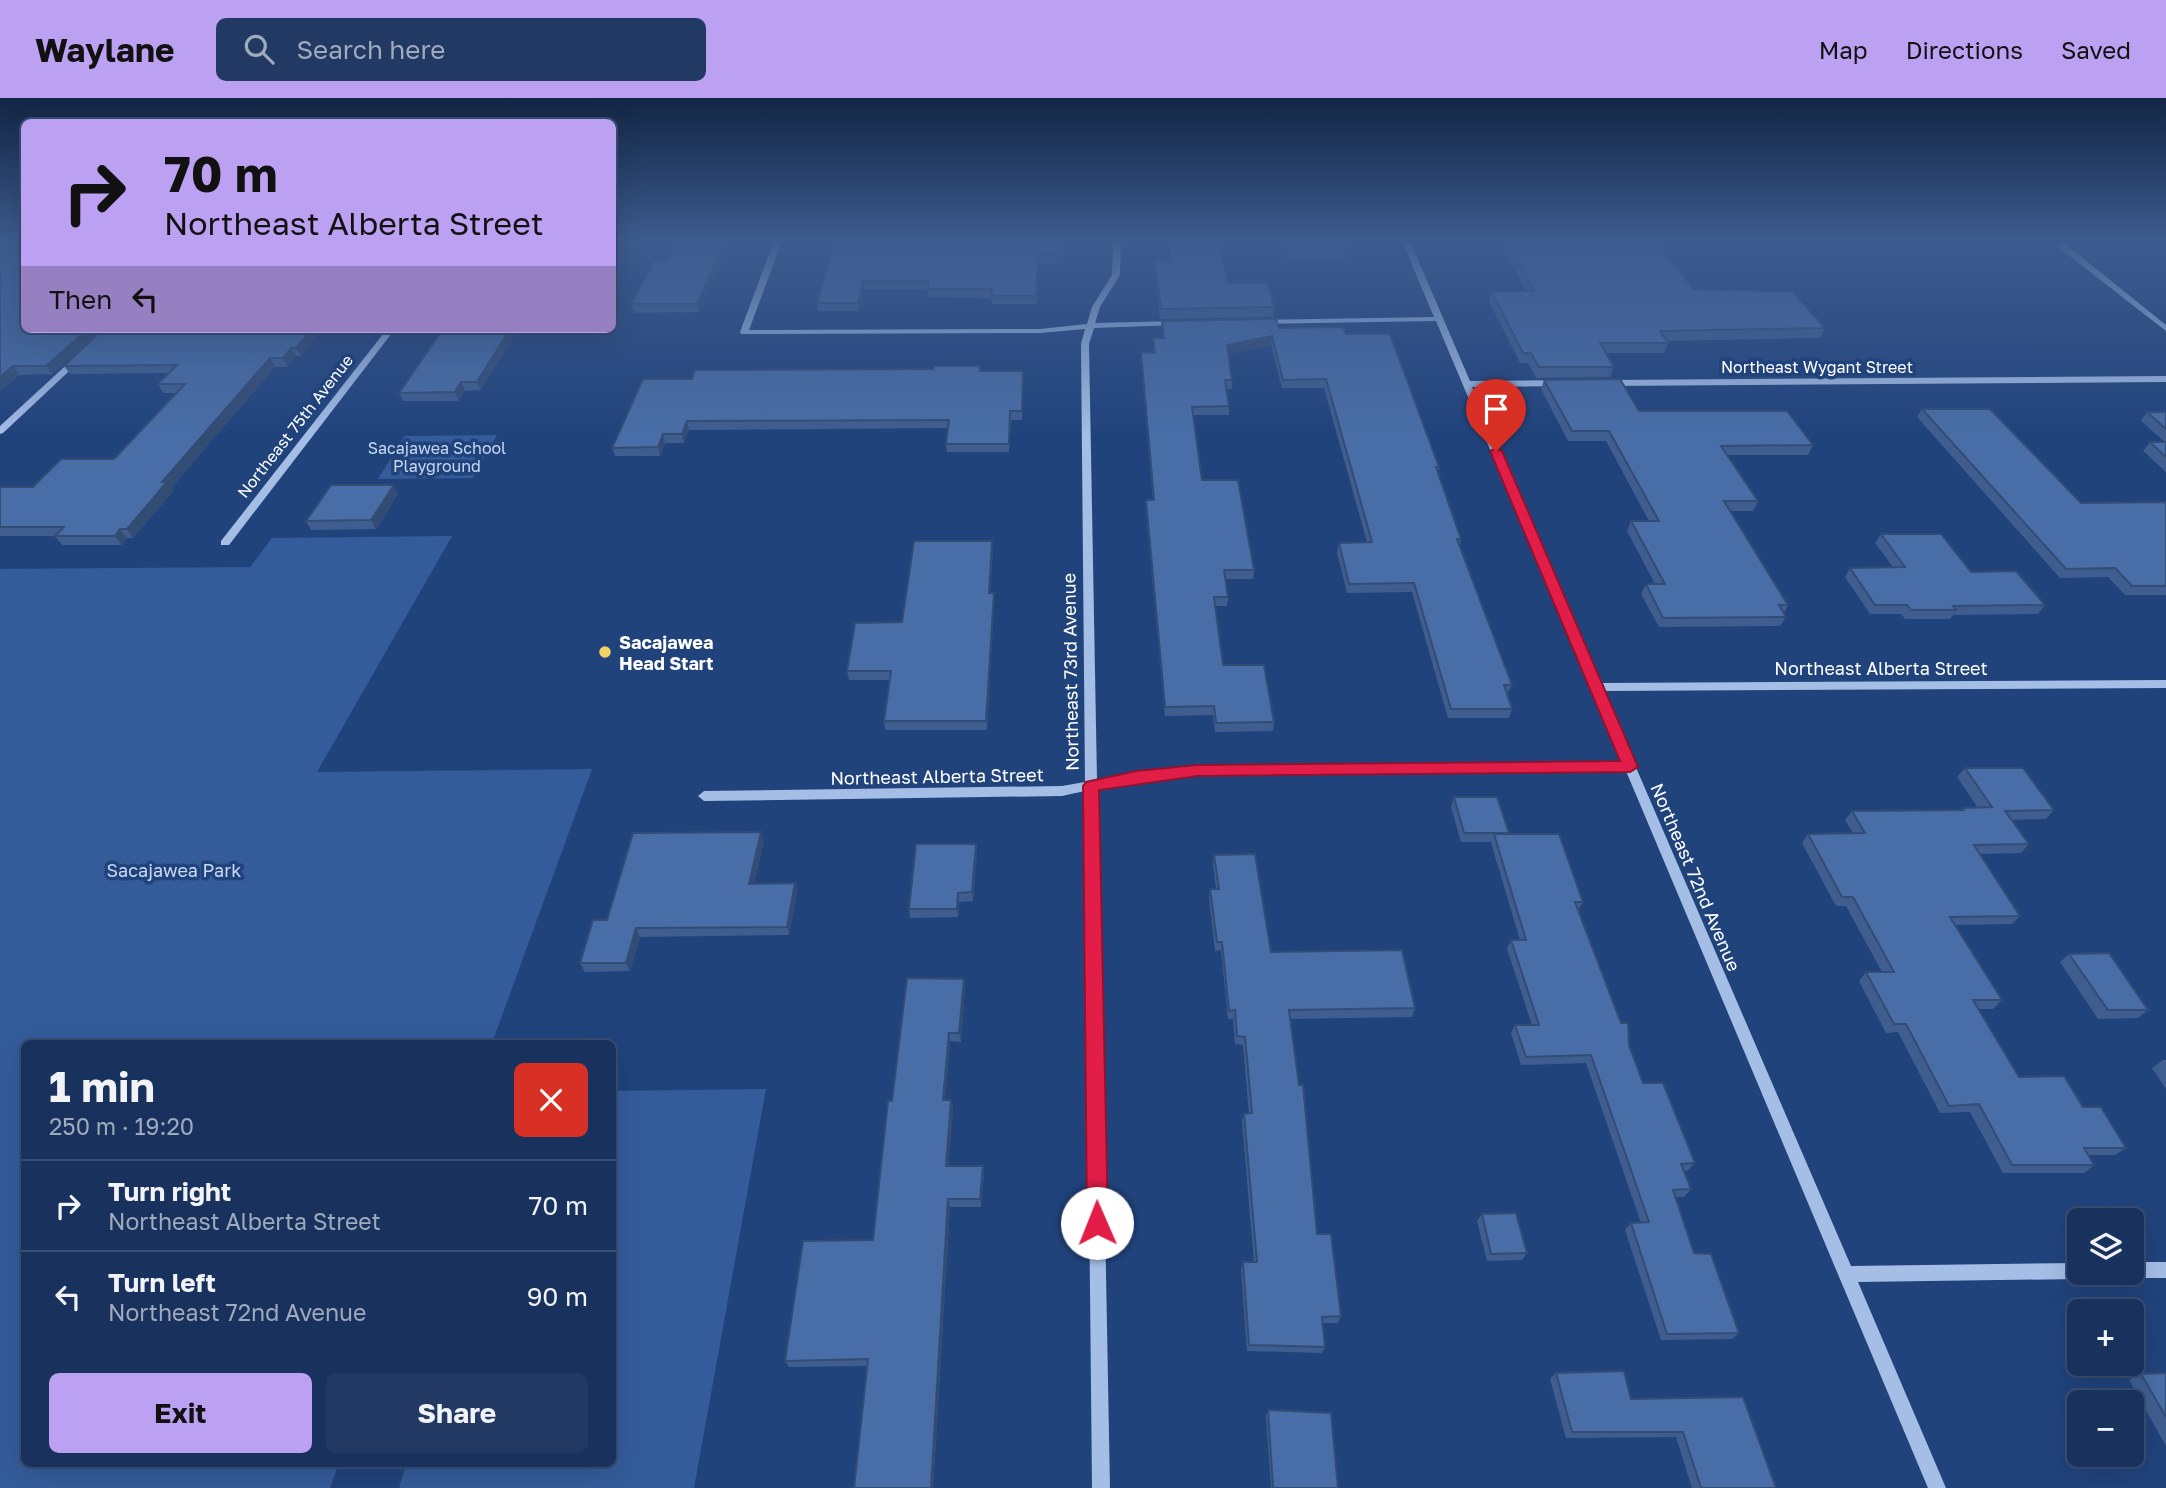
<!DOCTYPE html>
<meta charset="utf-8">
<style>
body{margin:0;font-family:"Golos Text",sans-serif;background:#223a63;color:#f1f3f6;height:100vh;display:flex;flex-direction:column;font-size:26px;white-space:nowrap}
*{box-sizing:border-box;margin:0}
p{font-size:23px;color:#9faabc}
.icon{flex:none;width:38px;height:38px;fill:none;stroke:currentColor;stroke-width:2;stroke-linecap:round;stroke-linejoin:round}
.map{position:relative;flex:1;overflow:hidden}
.details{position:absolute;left:21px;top:942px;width:595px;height:427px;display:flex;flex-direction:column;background:#19325d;border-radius:10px;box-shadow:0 7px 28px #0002,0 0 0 2px #374d72}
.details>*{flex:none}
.guide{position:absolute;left:21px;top:21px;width:595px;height:214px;border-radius:10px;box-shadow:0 7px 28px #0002,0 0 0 2px #374d72;background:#bca0f2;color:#111;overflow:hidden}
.buttons{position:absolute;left:2067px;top:1110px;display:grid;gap:14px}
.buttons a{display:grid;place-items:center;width:77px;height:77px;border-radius:10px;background:#19325d;box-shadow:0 7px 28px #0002,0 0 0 2px #374d72;font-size:35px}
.pin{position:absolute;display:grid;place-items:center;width:60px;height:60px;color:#fff;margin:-72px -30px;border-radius:50% 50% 50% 0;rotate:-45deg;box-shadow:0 0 7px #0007}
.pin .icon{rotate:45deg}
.me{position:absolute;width:77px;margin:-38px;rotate:359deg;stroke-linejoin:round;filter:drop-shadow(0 0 5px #0008)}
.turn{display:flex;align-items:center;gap:24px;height:147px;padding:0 28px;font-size:32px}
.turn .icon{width:91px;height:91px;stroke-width:2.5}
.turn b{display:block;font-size:49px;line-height:60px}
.then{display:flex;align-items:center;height:66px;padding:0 28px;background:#0003;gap:14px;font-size:26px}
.round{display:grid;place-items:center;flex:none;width:74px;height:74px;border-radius:10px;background:#223a63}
.overview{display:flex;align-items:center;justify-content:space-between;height:119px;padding:0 28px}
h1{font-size:42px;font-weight:700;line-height:52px}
.primary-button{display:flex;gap:14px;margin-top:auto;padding:14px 28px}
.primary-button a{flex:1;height:80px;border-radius:10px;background:#bca0f2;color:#111;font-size:28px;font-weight:700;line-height:80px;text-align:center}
.primary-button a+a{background:#223a63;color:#f1f3f6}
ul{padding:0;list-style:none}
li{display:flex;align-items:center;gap:21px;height:91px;padding:0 28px;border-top:2px solid #374d72}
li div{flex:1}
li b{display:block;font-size:26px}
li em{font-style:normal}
header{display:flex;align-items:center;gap:42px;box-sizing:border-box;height:98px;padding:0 35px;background:#bca0f2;color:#111}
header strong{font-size:33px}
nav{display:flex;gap:38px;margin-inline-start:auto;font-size:24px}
.search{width:490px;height:63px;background:#223a63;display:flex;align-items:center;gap:18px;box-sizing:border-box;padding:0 24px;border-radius:10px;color:#9faabc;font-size:26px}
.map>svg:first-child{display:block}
.green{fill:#345c9a}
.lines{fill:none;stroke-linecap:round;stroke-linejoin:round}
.minor{fill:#a4bee6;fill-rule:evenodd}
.wall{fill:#3f5e8f}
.shaded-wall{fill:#334c74}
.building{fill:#496da6;stroke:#334c74;stroke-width:2}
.route{fill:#e11d48;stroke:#92132f;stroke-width:2}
.poi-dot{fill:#f3d365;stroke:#21437c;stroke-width:2.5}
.labels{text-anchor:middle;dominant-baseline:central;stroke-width:7;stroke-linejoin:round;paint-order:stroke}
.far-street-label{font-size:16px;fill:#fff;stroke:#21437c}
.far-park-label{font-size:16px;fill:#c7d9f5;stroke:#21437c}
.poi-label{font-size:18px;font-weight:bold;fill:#fff;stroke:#21437c;text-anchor:start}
.street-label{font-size:18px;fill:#fff;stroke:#21437c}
.park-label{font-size:18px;fill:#c7d9f5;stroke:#21437c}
</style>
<header>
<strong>Waylane</strong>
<div class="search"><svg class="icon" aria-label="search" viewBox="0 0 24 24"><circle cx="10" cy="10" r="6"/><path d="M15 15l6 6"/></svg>Search here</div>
<nav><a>Map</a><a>Directions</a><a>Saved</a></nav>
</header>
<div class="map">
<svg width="2166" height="1390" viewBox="0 0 2166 1390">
<rect width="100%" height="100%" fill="#21437c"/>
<g class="green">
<polygon points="497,337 473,380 378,381 405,338"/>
<polygon points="452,438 317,674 592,671 492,945 24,945 24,1365 339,1365 330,1390 0,1390 0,471 250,469 272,440"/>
<polygon points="766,991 694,1390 399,1390 407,1365 612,1365 613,993"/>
</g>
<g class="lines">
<g class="minor">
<polygon points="774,143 782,143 749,232 1040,231 1087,226 1092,209 1112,177 1113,143 1121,143 1120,177 1100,209 1095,225 1177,223 1181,225 1177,227 1094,230 1089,246 1097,682 1136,675 1197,669 1622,665 1436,223 1261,226 1257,224 1261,222 1434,219 1402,143 1410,143 1470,283 1560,282 1564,285 1560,288 1472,289 1600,585 2166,582 2166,590 1603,593 1851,1168 2079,1165 2079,1174 2087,1174 2085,1179 2079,1181 1858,1184 1946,1390 1928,1390 1626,673 1197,677 1136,683 1097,691 1110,1390 1092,1390 1085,693 1062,698 704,703 698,698 704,693 1062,688 1085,684 1081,246 1085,231 1040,235 741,236 740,234"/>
<polygon points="2058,145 2064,145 2166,227 2166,233 2058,149"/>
<polygon points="387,231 395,231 229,447 221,447 221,443"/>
<polygon points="74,260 81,262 3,335 0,336 0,328"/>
<polygon points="2166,278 2166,284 1606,288 1602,285 1606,282"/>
<polygon points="2132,1164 2166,1164 2166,1180 2132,1180 2126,1178 2125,1174 2132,1174"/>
</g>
</g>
<g class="wall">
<polygon points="0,143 103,231 52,276 19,277 0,293"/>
<polygon points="677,143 730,143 699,214 634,215 631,206 668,163"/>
<polygon points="834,143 1063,143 1063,165 1038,165 1037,206 992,206 991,200 928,199 928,191 864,191 859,213 818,213 817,205"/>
<polygon points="1165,143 1219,143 1228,185 1274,209 1273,219 1160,221 1154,171 1154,162 1168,162"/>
<polygon points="1282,143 1344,143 1347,153 1346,161 1287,162"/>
<polygon points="1499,143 1657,143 1693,191 1825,230 1820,240 1667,243 1668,245 1664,255 1606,255 1614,269 1610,279 1536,280 1528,265 1520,265 1489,203 1491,193 1526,193"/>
<polygon points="1162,223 1279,230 1346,236 1439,369 1438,375 1461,441 1460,447 1512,587 1507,596 1512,611 1509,620 1448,620 1412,494 1347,495 1337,454 1339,445 1367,444 1324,290 1282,290 1271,247 1228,256 1232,282 1232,291 1226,291 1229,308 1229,317 1193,317 1202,382 1254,472 1253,481 1225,481 1228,499 1227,508 1215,508 1223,567 1274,624 1273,633 1215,634 1213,617 1165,618 1146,411 1146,402 1153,402 1141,263 1141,254 1153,255 1153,240 1162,240"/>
<polygon points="103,231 323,231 301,258 296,258 287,269 275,269 171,390 173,393 133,440 127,440 121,447 62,447 55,438 0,438 0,389 33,389 114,361 176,295 163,295 158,286 169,275 70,276 64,268"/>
<polygon points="518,232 481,292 465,293 458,303 403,303 399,295"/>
<polygon points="980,268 981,273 1023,273 1022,322 1011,322 1009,354 947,354 946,346 948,330 689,332 684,345 665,345 660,358 615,358 612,350 692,281 933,271"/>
<polygon points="1544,282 1639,313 1813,347 1808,357 1727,357 1758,403 1753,413 1730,413 1788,507 1784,515 1786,519 1780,528 1659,529 1641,496 1646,486 1655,486 1627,433 1631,423 1649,423 1606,343 1568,343 1541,291"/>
<polygon points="1922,311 2081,405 2166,404 2166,497 2125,497 2108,479 2060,480 1917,319"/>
<polygon points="2147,314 2166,314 2166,374 2143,353 2150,344 2165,344 2141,323"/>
<polygon points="398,396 376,431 311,432 306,423"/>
<polygon points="1881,436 1971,474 2045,507 2038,516 1953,517 1950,521 1905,521 1901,516 1870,516 1845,479 1850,470 1893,469 1875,445"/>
<polygon points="993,452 990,495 994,495 994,504 987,632 885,632 884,623 889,582 849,582 847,573 902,524"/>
<polygon points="1965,670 2054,712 2046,721 2011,722 2029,746 2021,755 1980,756 2020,818 2012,826 1956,827 2002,902 1993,911 1978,911 2019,979 2083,1009 2126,1050 2115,1057 2089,1057 2094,1067 2084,1075 2003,1075 1970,1014 1940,1015 1898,934 1886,935 1859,883 1866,874 1882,874 1846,808 1836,808 1802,745 1808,736 1853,735 1845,722 1852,713 1961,712 1963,710 1978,710 1957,679"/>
<polygon points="1454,699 1509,735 1508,736 1583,804 1578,812 1643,985 1695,1065 1688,1072 1684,1073 1691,1091 1684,1099 1675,1099 1694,1155 1739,1235 1732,1241 1661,1242 1625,1132 1631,1125 1641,1125 1586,965 1521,967 1511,935 1515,927 1532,927 1507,851 1511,842 1520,842 1491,745 1492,744 1461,744 1451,709"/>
<polygon points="764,743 754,786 795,785 797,794 789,837 640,839 630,873 585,874 580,865 607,822"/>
<polygon points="976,746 977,755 973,803 959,804 958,819 910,820 909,811"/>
<polygon points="1214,757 1271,854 1415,910 1412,919 1290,921 1317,1136 1341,1218 1338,1225 1322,1225 1325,1249 1322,1255 1247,1253 1241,1171 1243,1164 1254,1164 1242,1023 1244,1016 1249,1016 1243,947 1235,946 1233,921 1228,921 1221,852 1215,853 1209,800 1210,791 1216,791 1213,766"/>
<polygon points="2069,856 2148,912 2138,920 2098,921 2060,864"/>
<polygon points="965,889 961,944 950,943 945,1002 951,1002 953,1010 948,1068 983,1068 984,1075 981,1109 950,1109 933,1390 854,1390 867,1268 789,1269 785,1263 873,1142 892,1003"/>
<polygon points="2163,962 2166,962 2166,991 2152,970"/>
<polygon points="1482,1116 1527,1155 1522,1162 1487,1163 1477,1123"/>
<polygon points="1556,1275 1631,1301 1776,1390 1692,1390 1676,1339 1566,1340 1550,1281"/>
<polygon points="2166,1275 2166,1348 2129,1282 2141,1276"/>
<polygon points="1268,1312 1338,1390 1271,1390 1266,1318"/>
</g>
<g class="shaded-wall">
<polygon points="725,143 730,143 699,214 697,206"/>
<polygon points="863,183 864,191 859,213 858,205"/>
<polygon points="88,231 103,231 52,276 46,268"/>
<polygon points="312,231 323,231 301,258 296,250"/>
<polygon points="510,231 518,232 481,292 477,284"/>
<polygon points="1272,238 1271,247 1226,256 1227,247"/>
<polygon points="291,250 296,258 287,269 283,260"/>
<polygon points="270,260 275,269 171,390 173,393 133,440 127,431 162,384"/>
<polygon points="13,268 19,277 0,293 0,279"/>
<polygon points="461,284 465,293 458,303 455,294"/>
<polygon points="687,323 689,332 684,345 682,336"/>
<polygon points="663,336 665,345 660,358 658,349"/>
<polygon points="394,387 398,396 376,431 371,422"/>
<polygon points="120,431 127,440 121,447 115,438"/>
<polygon points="992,443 993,452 989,504 989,495"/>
<polygon points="994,495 994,504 987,632 986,623"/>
<polygon points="761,734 764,743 752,795 749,786"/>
<polygon points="976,746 977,755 973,803 972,794"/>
<polygon points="795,785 797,794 789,837 787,829"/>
<polygon points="958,795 959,804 958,819 957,811"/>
<polygon points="636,830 640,839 630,873 626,865"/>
<polygon points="964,881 965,889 961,944 959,935"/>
<polygon points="949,935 950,943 944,1010 943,1002"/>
<polygon points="951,1002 953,1010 948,1076 946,1068"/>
<polygon points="983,1068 984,1075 981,1109 980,1101"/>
<polygon points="948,1101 950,1109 933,1390 931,1390"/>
</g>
<g class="building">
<polygon points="0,143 24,143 24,231 88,231 46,268 13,268 0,279"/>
<polygon points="677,143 725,143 697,206 631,206 654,163 668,163"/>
<polygon points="834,143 1063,143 1063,157 1038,157 1036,198 991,198 992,191 928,191 929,183 863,183 858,205 817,205"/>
<polygon points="1167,143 1219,143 1228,185 1268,185 1274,209 1161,211 1154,162 1170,162"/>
<polygon points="1285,143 1344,143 1347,153 1288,154"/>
<polygon points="1507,143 1657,143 1693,191 1793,194 1825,230 1660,233 1668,245 1600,245 1614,269 1539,269 1531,255 1523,255 1491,193 1534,193"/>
<polygon points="1276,221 1279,230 1343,229 1346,236 1390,236 1439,369 1436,369 1461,441 1457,441 1512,587 1504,587 1512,611 1451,611 1414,485 1349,486 1339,445 1372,444 1326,281 1283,282 1272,238 1227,247 1232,282 1225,282 1229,308 1192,309 1202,382 1238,382 1254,472 1224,472 1228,499 1214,499 1223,567 1264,567 1274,624 1216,625 1214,608 1165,609 1146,402 1154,402 1141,254 1155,255 1153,240 1164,240 1162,223"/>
<polygon points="103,231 312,231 296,250 291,250 283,260 270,260 162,384 167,384 127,431 120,431 115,438 55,438 64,429 0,429 0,389 33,389 61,361 114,361 185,286 158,286 177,267 64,268"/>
<polygon points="443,231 510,231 477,284 461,284 455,294 399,295"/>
<polygon points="934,268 980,268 980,273 1023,273 1022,313 1010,313 1009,346 946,346 949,322 687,323 682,336 663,336 658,349 612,350 643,281 692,281 695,272 933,271"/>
<polygon points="1620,281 1639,313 1787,313 1813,347 1721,348 1758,403 1724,403 1788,507 1779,507 1786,519 1663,520 1646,486 1665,486 1631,423 1659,423 1609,333 1572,333 1544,282"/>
<polygon points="1922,311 1990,311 2081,405 2166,404 2166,488 2132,488 2115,470 2066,471"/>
<polygon points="2147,314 2166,314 2166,331"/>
<polygon points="2150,344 2166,344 2166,359"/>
<polygon points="331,387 394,387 371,422 306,423"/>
<polygon points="1881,436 1941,436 1971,474 2016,473 2045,507 1953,508 1956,512 1911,512 1907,507 1875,507 1850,470 1905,469"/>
<polygon points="914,443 992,443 989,495 994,495 986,623 884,623 891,573 847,573 855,525 902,524"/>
<polygon points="1965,670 2023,670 2054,712 2005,713 2029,746 1974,747 2020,818 1950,819 2002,902 1973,902 2019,979 2064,978 2083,1009 2101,1009 2126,1050 2084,1050 2094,1067 2012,1067 1979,1006 1949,1008 1906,926 1894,926 1866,874 1894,874 1853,799 1842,799 1808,736 1865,735 1852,713 1964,712 1963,710 1992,709"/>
<polygon points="1454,699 1497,699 1509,735 1464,735"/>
<polygon points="761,734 749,786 795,785 787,829 636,830 626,865 580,865 593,822 607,822 633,735"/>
<polygon points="1494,736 1559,736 1583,804 1575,804 1621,925 1628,925 1629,947 1643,985 1663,985 1695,1065 1681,1066 1691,1091 1673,1092 1694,1155 1711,1156 1739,1235 1667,1236 1631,1125 1649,1124 1591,957 1526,959 1515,927 1539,927 1511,842 1526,842"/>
<polygon points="916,746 976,746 972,794 958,795 957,811 909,811"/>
<polygon points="1255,756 1271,854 1402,852 1415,910 1289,912 1299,987 1303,987 1317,1136 1331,1136 1341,1218 1322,1219 1325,1249 1249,1247 1243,1164 1257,1164 1244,1016 1252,1015 1245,939 1237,938 1235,912 1229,913 1222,844 1217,844 1210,791 1219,791 1214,757"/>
<polygon points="2109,855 2148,912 2108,912 2069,856"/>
<polygon points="907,880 964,881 959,935 949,935 943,1002 951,1002 946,1068 983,1068 980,1101 948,1101 931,1390 854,1390 868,1261 785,1263 803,1143 873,1142 888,1003 892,1003"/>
<polygon points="1516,1115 1527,1155 1491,1156 1482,1116"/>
<polygon points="1624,1273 1631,1301 1743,1299 1776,1390 1701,1390 1683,1334 1572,1334 1556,1275"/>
<polygon points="2166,1275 2166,1319 2141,1276"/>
<polygon points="1268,1312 1331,1315 1338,1390 1273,1390"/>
</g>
<linearGradient id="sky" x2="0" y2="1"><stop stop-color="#122544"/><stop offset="0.42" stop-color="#3d5b8e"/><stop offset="1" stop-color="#3d5b8e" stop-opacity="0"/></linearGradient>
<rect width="2166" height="338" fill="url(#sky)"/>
<polygon class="route" points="1496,350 1502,353 1638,669 1630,674 1197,678 1099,692 1108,1125 1105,1133 1097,1136 1090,1133 1087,1125 1083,688 1086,684 1136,673 1197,667 1620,663 1490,353"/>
<circle class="poi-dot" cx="605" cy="554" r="7"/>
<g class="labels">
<g class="far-street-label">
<text x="1817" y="269">Northeast Wygant Street</text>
<text transform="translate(295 328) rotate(-52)">Northeast 75th Avenue</text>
</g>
<g class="far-park-label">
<text x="437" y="350">Sacajawea School<tspan x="437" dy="18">Playground</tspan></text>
</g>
<g class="poi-label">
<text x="619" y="544">Sacajawea<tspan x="619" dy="21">Head Start</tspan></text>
</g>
<g class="street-label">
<text x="1881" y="570">Northeast Alberta Street</text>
<text transform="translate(1070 574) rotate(-91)">Northeast 73rd Avenue</text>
<text transform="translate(937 678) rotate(-1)">Northeast Alberta Street</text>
<text transform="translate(1696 779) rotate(67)">Northeast 72nd Avenue</text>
</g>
<g class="park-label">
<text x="174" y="772">Sacajawea Park</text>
</g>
</g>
</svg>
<div class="buttons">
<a><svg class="icon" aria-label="layers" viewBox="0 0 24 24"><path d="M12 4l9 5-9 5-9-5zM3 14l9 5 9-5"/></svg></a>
<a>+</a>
<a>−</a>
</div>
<div class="pin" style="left:1496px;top:353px;background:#d93025"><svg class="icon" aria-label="arrive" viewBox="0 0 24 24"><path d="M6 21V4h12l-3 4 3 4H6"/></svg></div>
<svg class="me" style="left:1097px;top:1125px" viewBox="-20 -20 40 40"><circle r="19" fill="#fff"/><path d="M0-13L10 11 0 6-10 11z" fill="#e11d48"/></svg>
<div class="guide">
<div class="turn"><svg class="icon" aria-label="right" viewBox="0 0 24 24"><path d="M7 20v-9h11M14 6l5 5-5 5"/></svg><div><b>70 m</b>Northeast Alberta Street</div></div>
<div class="then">Then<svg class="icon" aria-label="left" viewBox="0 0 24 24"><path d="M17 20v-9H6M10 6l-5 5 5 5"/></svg></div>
</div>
<section class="details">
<div class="overview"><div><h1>1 min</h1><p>250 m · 19:20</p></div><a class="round" style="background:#d93025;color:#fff"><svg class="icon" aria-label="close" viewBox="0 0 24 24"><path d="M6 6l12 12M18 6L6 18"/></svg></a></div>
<ul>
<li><svg class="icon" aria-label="right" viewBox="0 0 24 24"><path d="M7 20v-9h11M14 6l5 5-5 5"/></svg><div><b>Turn right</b><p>Northeast Alberta Street</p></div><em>70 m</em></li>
<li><svg class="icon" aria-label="left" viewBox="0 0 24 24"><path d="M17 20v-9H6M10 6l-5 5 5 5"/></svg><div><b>Turn left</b><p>Northeast 72nd Avenue</p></div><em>90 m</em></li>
</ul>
<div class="primary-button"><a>Exit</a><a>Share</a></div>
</section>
</div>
